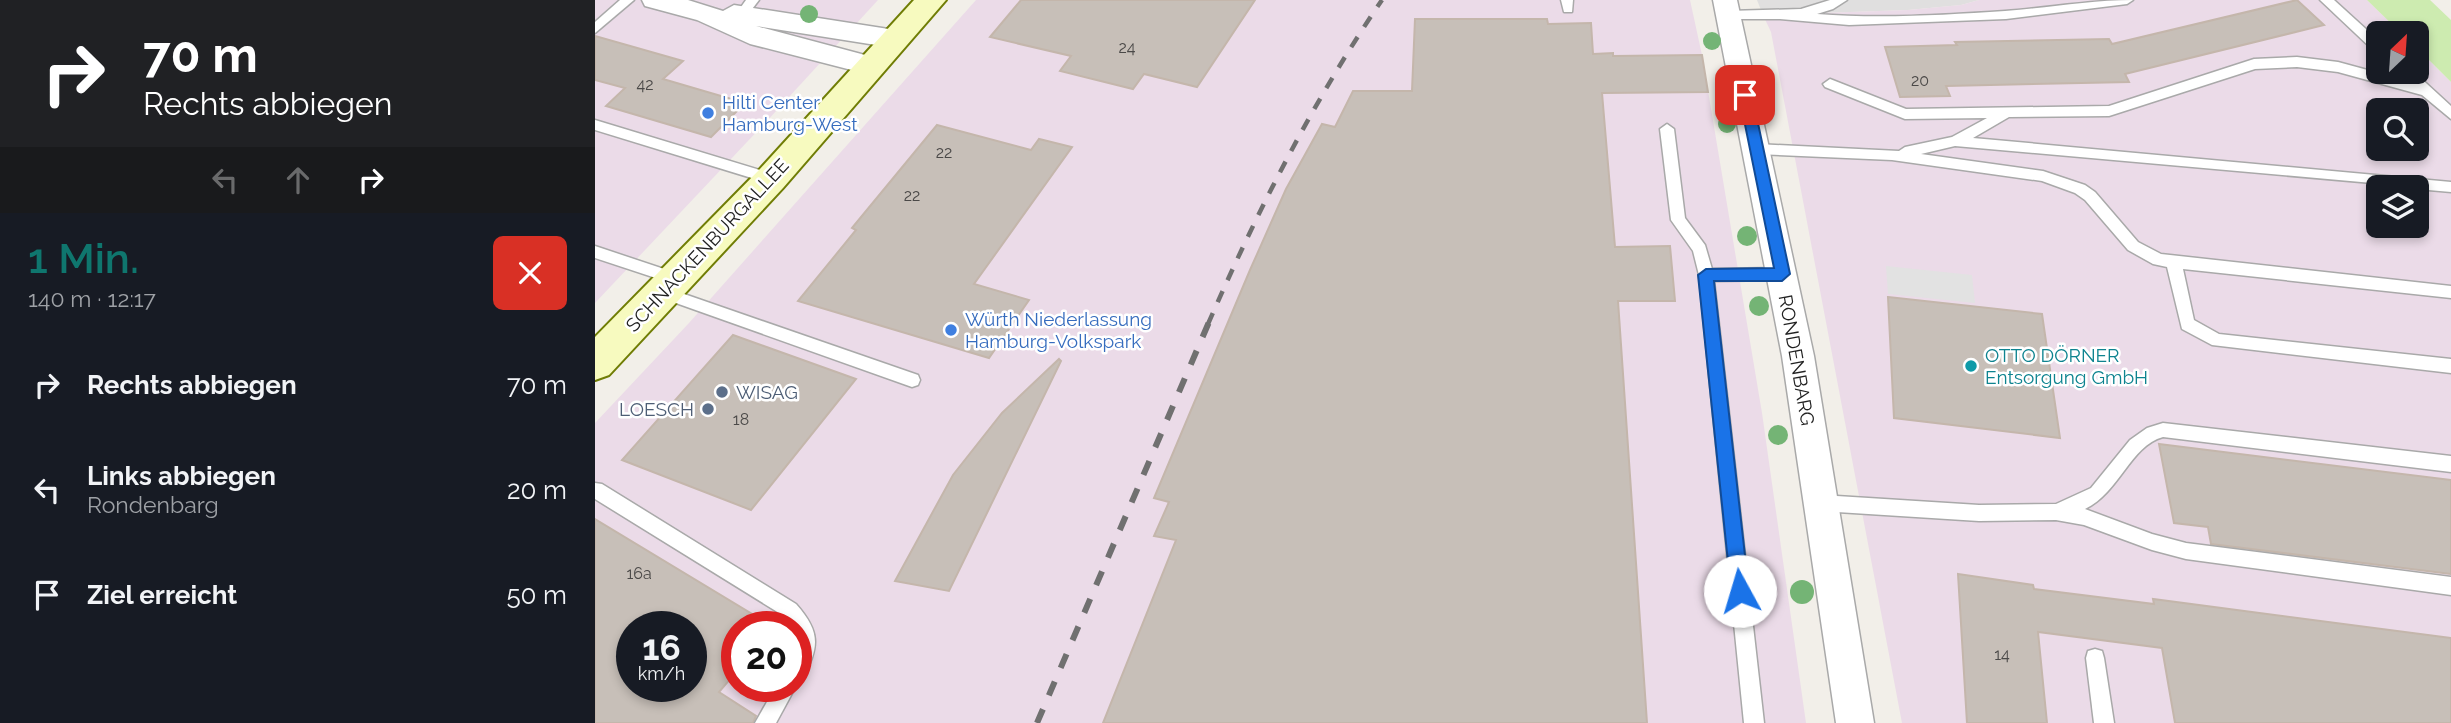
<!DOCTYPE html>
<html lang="de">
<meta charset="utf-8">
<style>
body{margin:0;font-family:Raleway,sans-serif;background:#242831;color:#f1f3f6;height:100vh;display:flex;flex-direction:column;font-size:26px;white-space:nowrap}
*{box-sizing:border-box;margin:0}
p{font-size:23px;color:#9ea1a6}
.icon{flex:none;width:38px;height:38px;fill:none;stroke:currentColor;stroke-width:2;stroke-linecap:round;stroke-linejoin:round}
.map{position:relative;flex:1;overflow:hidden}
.drawer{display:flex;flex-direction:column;background:#171b24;width:595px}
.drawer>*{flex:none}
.hud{background:#202124;color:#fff;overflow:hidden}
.needle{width:46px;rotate:25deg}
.controls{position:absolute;left:1771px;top:21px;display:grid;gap:14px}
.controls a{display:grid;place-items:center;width:63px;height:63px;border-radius:10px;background:#171b24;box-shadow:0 4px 10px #0003;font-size:35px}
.speed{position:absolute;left:21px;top:611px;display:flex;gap:14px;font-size:35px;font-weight:700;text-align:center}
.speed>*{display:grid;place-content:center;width:91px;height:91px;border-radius:50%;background:#171b24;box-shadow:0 4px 10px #0003;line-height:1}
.speed small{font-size:18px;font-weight:400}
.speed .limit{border:10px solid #d22;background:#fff;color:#111}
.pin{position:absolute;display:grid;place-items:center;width:60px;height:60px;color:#fff;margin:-30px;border-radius:14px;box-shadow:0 4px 10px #0006}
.me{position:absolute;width:77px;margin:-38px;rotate:354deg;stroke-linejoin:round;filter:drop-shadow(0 0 5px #0008)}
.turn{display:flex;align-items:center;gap:24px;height:147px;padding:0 28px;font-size:32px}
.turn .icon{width:91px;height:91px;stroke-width:2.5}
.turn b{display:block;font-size:49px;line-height:60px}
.lanes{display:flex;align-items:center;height:66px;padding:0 28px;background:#0003;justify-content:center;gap:35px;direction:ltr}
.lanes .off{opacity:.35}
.round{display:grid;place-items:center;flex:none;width:74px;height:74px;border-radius:10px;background:#242831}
.summary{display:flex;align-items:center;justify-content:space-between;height:119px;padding:0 28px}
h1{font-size:42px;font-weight:600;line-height:52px;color:#0f766e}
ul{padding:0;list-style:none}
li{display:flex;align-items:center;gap:21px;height:105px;padding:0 28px}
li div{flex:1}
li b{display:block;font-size:26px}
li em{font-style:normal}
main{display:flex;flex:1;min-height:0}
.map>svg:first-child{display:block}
.residential{fill:#e0dfdf}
.industrial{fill:#ebdbe8;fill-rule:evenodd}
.grass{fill:#cdebb0}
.parking{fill:#e2e2e2}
.building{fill:#c7bfb8;stroke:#c4b6ab;stroke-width:2;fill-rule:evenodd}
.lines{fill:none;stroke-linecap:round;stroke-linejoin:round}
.service-casing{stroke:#a9a9a9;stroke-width:3}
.minor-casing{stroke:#a9a9a9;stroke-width:3}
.secondary-casing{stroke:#707d05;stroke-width:4}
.service{fill:#fff;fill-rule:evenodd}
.minor{fill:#fff;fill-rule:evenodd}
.secondary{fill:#f7fabf;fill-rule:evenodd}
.rail-far1{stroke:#707070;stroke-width:4.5;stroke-dasharray:12 12;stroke-linecap:butt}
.rail{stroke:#707070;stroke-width:6;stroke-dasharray:15 15;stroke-linecap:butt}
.tree{fill:#74b475}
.route{fill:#1a73e8;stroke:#114b97;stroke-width:2}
.shop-dot{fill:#3f7fe0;stroke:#fff;stroke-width:2.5}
.culture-dot{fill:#0f9aa8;stroke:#fff;stroke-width:2.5}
.service-dot{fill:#5c6f8a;stroke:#fff;stroke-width:2.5}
.labels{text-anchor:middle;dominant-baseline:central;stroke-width:5;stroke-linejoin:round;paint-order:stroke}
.number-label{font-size:16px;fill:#4b4948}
.shop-label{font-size:19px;fill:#366cbe;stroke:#fff;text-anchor:start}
.street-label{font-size:19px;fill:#222;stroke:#fff}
.culture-label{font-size:19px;fill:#0d838f;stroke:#fff;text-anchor:start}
.service-label{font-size:19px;fill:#4e5e75;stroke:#fff;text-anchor:start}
</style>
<main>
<section class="drawer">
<div class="hud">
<div class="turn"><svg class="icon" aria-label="right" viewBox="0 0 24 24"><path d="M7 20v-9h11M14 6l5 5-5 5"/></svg><div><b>70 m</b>Rechts abbiegen</div></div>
<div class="lanes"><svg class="icon off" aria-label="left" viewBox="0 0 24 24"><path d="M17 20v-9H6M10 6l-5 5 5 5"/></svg><svg class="icon off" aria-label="ahead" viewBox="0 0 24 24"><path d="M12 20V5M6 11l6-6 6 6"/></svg><svg class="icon" aria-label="right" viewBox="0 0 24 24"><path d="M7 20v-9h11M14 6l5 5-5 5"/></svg></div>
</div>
<div class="summary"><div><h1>1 Min.</h1><p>140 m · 12:17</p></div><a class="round" style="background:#d93025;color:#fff"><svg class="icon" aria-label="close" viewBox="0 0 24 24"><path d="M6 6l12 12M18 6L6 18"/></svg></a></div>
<ul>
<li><svg class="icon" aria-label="right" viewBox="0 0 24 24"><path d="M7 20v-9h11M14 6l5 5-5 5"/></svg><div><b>Rechts abbiegen</b></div><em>70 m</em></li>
<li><svg class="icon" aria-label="left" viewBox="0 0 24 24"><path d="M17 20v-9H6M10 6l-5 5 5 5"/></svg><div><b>Links abbiegen</b><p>Rondenbarg</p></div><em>20 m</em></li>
<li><svg class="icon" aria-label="arrive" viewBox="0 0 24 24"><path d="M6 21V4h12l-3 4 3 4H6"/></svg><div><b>Ziel erreicht</b></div><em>50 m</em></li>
</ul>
</section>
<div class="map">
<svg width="1856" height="723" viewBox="0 0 1856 723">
<rect width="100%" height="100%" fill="#f2efe9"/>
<polygon class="residential" points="1162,0 1384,0 1366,5 1313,10 1168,15"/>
<g class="industrial">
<polygon points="0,0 283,0 171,122 0,303"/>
<path d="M381 0H1095L1107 55 1167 413 1211 723H0V423L94 323ZM37 626H96V686H37ZM142 626H201V686H142Z"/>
<path d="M1384 0H1772L1806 33H1783V72H1822V48L1856 82V723H1307L1176 32 1168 15 1313 10 1366 5ZM1783 110H1822V149H1783ZM1783 187H1822V226H1783Z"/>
</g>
<polygon class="grass" points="1772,0 1835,0 1856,20 1856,82 1822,48 1822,33 1806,33"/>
<polygon class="parking" points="1291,266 1377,275 1380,303 1293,294"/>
<g class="building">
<polygon points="426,0 660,0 602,87 549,74 538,89 465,71 476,56 395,37"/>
<polygon points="1702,0 1729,25 1530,74 1534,82 1351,86 1355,96 1305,97 1290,47 1362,45 1360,42 1514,39 1517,44"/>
<polygon points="820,19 952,19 953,24 996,23 998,54 1018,53 1018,56 1107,55 1113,92 1007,93 1020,247 1075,246 1080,301 1023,301 1052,723 508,723 581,540 559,536 574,502 559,498 655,270 691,189 727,124 740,127 758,91 817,91"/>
<polygon points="0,36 88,61 68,79 150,103 116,137 11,106 30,88 0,80"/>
<polygon points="342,125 436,150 444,139 477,147 379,284 434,300 394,358 203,301 261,230 257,228"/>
<polygon points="1293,297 1447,314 1465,438 1299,418"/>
<polygon points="138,335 261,379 156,510 27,460"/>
<polygon points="464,359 466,361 354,591 300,581 358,475 407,413"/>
<polygon points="1564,444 1856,480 1856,574 1616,544 1613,527 1579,523"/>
<path d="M0 519 177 626H142V671L124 692 161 716 158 723H0ZM37 626H96V686H37Z"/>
<polygon points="1363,574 1438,585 1439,589 1559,604 1558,599 1856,638 1856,723 1580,723 1567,648 1443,632 1452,723 1372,723"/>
</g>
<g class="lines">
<defs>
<g id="service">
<polygon points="25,0 39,0 0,33 0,22"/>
<polygon points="151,0 164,0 151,17 143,17 141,14"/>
<polygon points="966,0 978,0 977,12 969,12"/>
<path d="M1235 0H1252L1238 9 1222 14C1284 19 1349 15 1410 11 1453 8 1495 0 1538 0L1532 4 1411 19 1254 25 1185 19H1133L1127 15 1133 11 1206 9Z"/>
<polygon points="1725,0 1739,0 1783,40 1783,51 1778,50"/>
<polygon points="1702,57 1743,62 1813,81 1805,72 1819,72 1856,106 1856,119 1827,95 1743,72 1702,67 1660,69 1514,116 1414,117 1378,138 1856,182 1856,192 1822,189 1822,187 1360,146 1326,154 1448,171 1490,185 1500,192 1543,242 1566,254 1856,286 1856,298 1588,269 1599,320 1624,334 1856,359 1856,373 1617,345 1587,329 1572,267 1558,264 1533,250 1490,200 1480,193 1447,181 1297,160 1162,154 1155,149 1162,144 1304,151 1310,147 1357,137 1392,118 1310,119 1230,87 1228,84 1235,79 1311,109 1514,106 1659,59"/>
<polygon points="0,120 181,175 183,179 176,184 0,130"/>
<polygon points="1072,124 1079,129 1090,218 1110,245 1117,269 1187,268 1194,274 1187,280 1119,281 1169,723 1149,723 1104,275 1098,251 1076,220 1065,129"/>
<polygon points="0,246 87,275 89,279 82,285 0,258"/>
<polygon points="69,287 323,375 325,380 323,385 317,387 64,297 61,293 64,289"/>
<path d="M1568 423 1856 456V472L1568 437C1535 446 1525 492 1490 509L1557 534 1591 543 1856 577V595L1591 559 1557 550 1489 525 1461 520 1384 521 1226 511 1220 509 1217 503 1220 497 1226 495 1384 505 1461 504 1496 488 1535 440 1552 428Z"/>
<path d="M0 483 7 484 201 604C225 631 225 646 208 678L201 680V626H197L189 616 0 499Z"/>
<polygon points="1500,649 1507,651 1509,658 1519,723 1499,723 1491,658 1493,651"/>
<polygon points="181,686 201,686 181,723 160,723"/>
</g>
<g id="minor">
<polygon points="47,0 93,0 128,11 139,5 300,30 309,33 313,39 309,45 300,48 161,26 285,59 289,66 285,73 276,75 155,44 102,20 50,6"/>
<polygon points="1118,0 1142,0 1219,356 1279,723 1241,723 1187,356"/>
</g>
<polygon id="secondary" points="319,0 351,0 188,188 14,375 0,380 0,337 164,170"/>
</defs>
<use href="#service" class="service-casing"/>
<use href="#minor" class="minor-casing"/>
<use href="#secondary" class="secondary-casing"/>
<use href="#service" class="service"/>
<use href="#minor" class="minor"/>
<use href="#secondary" class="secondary"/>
<path class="rail-far1" d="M613 324C662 212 718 101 787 0"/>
<polyline class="rail" points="442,723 614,322"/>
</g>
<g class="tree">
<circle cx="214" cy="14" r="9"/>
<circle cx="1117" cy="41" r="9"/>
<circle cx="1132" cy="124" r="9"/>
<circle cx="1152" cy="236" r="10"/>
<circle cx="1164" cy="306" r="10"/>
<circle cx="1183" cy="435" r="10"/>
<circle cx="1207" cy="592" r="12"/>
</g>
<polygon class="route" points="1150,90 1157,95 1195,274 1187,281 1119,281 1154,591 1152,597 1145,600 1139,597 1136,591 1103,275 1111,269 1179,268 1144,95"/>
<g class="shop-dot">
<circle cx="113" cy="113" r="7"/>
<circle cx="356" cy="330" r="7"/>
</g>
<circle class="culture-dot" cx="1376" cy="366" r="7"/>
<g class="service-dot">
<circle cx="127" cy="392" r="7"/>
<circle cx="113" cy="409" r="7"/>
</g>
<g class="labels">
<g class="number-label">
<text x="532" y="47">24</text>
<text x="1325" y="80">20</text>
<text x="50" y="84">42</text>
<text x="349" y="152">22</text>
<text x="317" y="195">22</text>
<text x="146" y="419">18</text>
<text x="44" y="573">16a</text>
<text x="1407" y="654">14</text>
</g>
<g class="shop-label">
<text x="127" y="102">Hilti Center<tspan x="127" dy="22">Hamburg-West</tspan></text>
<text x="370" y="319">Würth Niederlassung<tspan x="370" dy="22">Hamburg-Volkspark</tspan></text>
</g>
<g class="street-label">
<text transform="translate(112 245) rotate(-47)">SCHNACKENBURGALLEE</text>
<text transform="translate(1202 360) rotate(80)">RONDENBARG</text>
</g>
<g class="culture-label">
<text x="1390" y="355">OTTO DÖRNER<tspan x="1390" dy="22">Entsorgung GmbH</tspan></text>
</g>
<g class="service-label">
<text x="141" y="392">WISAG</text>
<text x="99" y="409" text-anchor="end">LOESCH</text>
</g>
</g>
</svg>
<div class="controls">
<a><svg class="needle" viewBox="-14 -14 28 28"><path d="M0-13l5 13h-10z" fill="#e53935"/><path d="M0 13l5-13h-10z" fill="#9ea1a6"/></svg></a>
<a><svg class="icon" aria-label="search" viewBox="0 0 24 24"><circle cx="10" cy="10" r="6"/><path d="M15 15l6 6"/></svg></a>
<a><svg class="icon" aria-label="layers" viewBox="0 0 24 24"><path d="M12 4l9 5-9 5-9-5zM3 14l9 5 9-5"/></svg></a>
</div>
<div class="speed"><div>16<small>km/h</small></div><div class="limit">20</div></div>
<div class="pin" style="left:1150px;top:95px;background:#d93025"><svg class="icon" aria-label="arrive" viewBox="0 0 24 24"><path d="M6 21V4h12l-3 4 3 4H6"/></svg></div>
<svg class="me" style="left:1145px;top:591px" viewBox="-20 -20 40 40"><circle r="19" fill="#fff"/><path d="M0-13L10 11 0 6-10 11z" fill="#1a73e8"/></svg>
</div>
</main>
